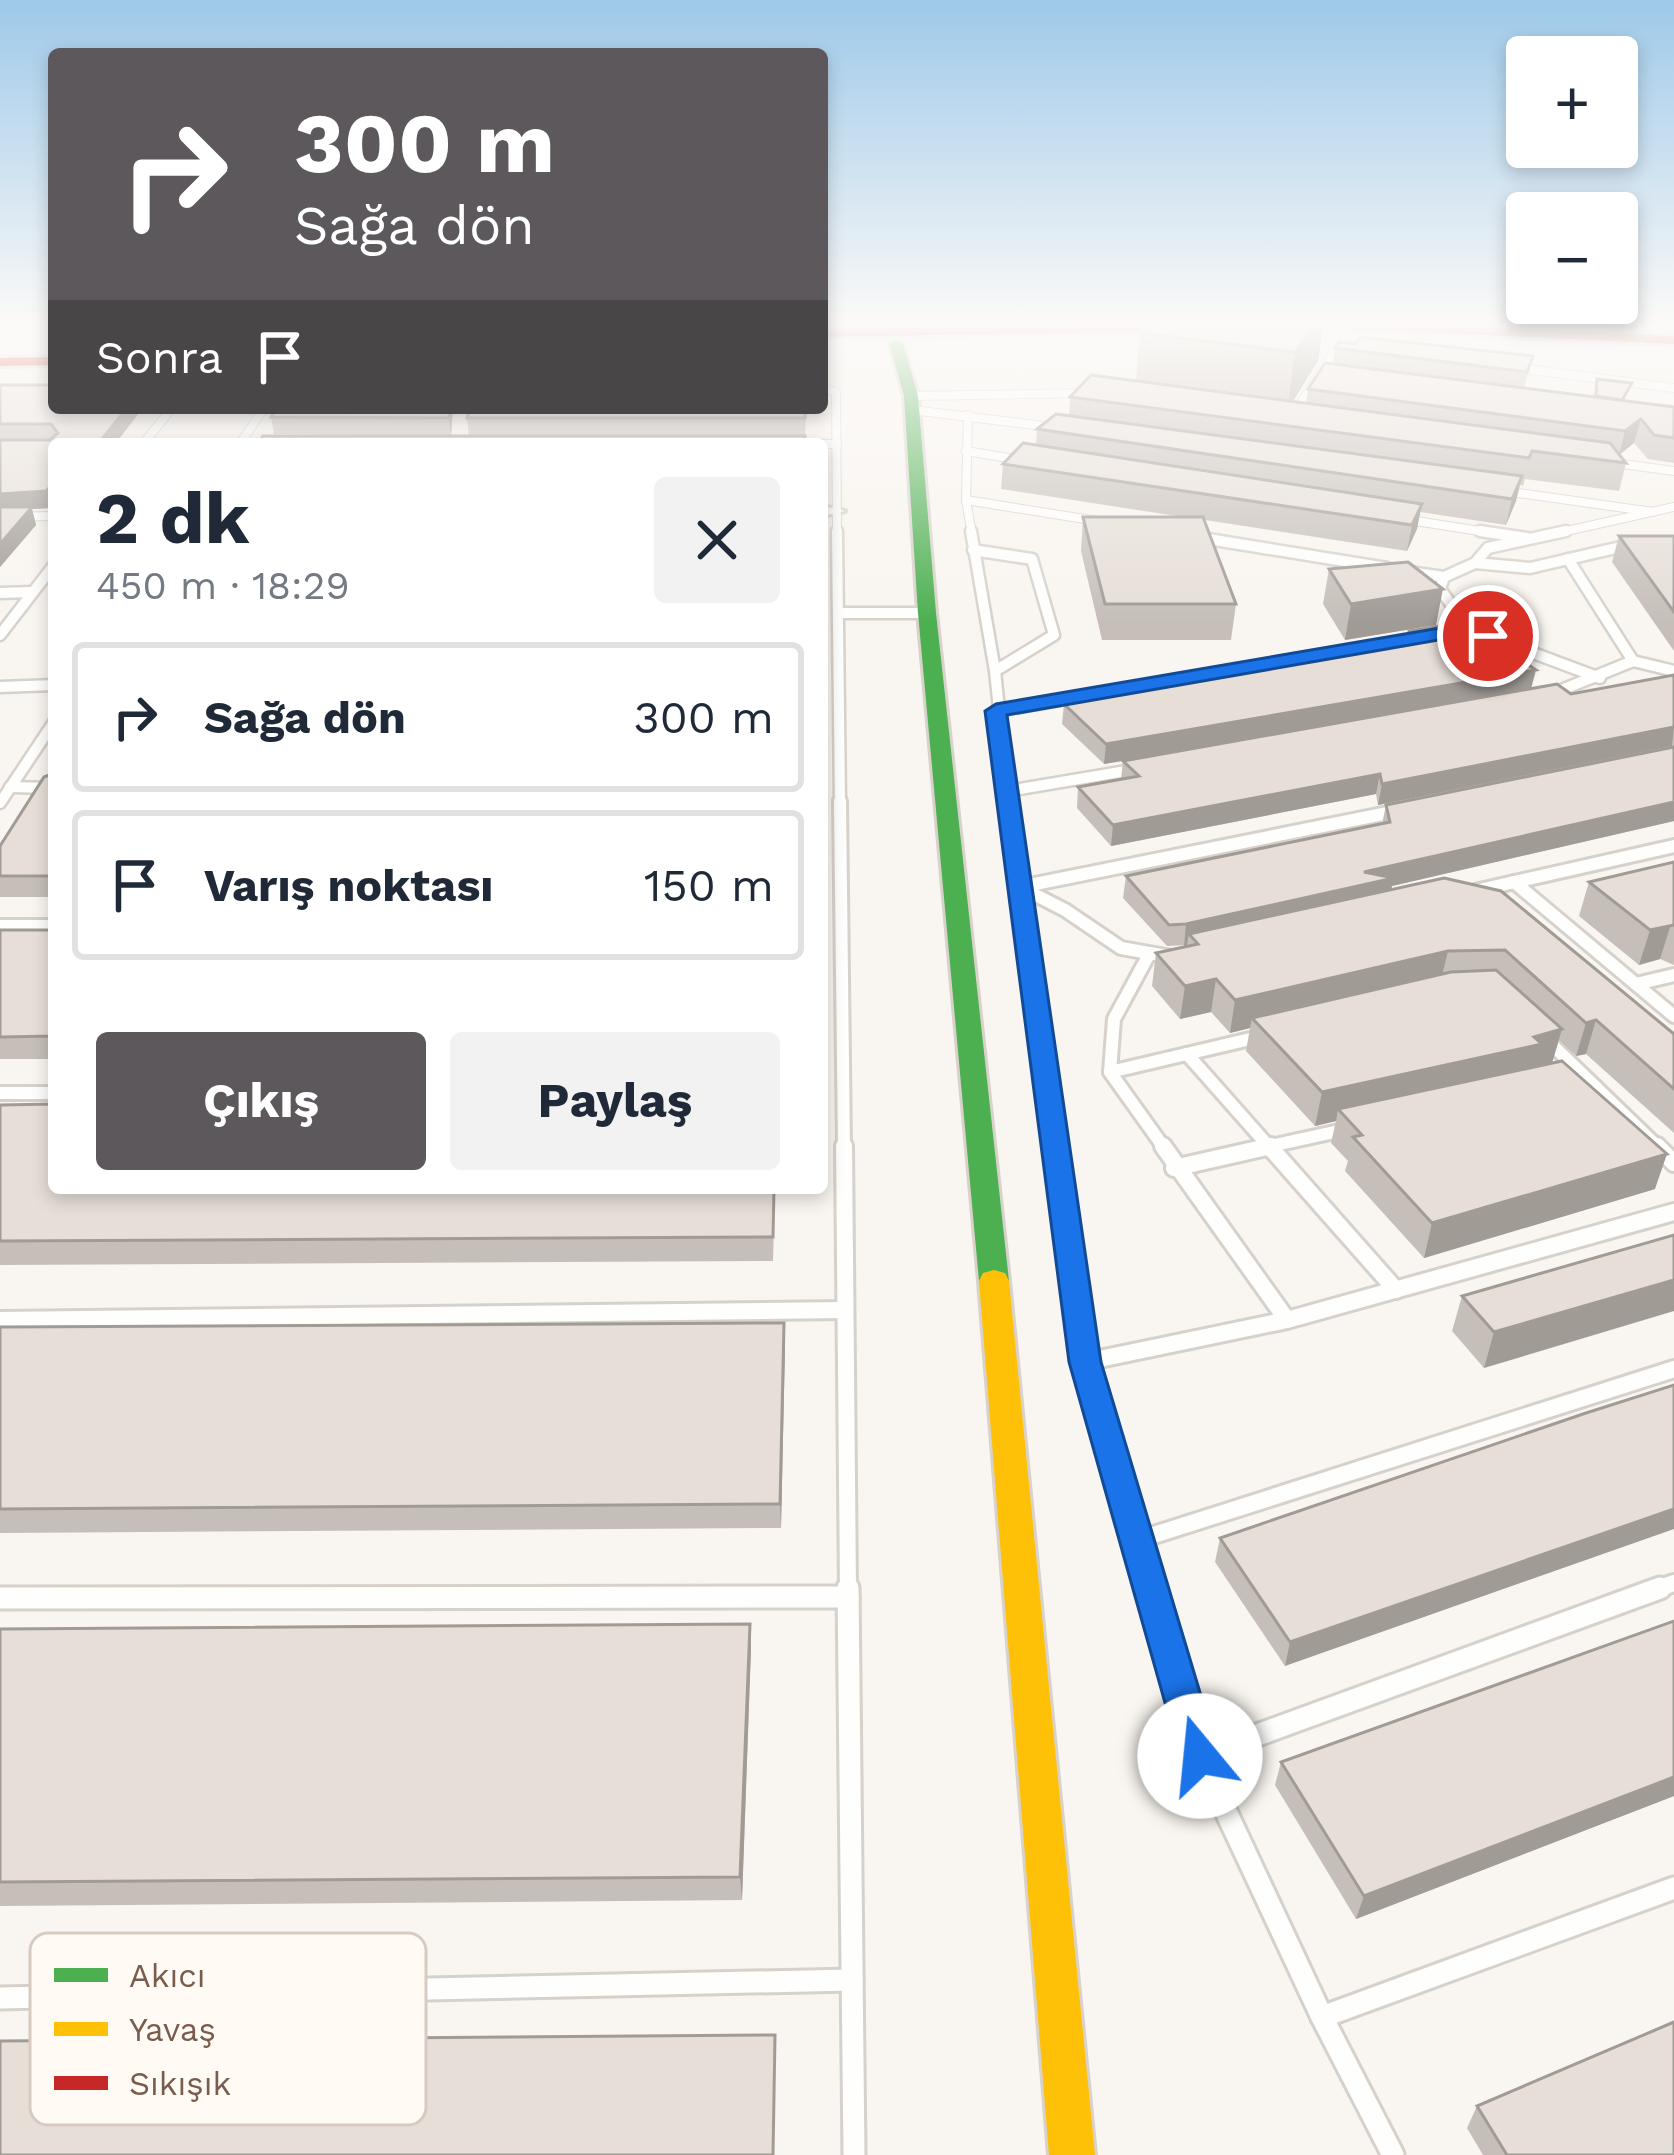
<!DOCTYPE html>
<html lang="tr">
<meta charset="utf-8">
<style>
body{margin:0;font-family:"Work Sans",sans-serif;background:#f2f2f3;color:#1f2937;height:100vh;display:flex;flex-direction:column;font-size:45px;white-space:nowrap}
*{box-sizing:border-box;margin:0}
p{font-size:39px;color:#747a83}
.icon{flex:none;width:66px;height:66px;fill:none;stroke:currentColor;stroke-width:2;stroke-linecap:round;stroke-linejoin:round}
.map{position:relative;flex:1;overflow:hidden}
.details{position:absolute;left:48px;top:438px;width:780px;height:756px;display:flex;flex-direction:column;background:#fff;border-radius:12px;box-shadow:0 6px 18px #0003}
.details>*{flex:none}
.banner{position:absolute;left:48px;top:48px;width:780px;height:366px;border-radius:12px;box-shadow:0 6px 18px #0003;background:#5c585b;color:#fff;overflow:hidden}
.controls{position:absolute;left:1506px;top:36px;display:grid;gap:24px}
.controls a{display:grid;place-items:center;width:132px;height:132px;border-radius:12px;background:#fff;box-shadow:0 6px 18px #0003;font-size:60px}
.pin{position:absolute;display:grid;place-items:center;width:102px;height:102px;color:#fff;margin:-51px;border:6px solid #fff;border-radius:50%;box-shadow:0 3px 12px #0007}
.me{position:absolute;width:132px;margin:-66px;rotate:343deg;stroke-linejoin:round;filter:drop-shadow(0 0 9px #0008)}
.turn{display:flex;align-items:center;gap:42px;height:252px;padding:0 48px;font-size:54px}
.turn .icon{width:156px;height:156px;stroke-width:2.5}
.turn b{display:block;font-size:84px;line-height:102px}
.then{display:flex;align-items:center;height:114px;padding:0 48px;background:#0003;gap:24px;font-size:45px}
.round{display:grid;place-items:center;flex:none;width:126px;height:126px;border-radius:12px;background:#f2f2f3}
.summary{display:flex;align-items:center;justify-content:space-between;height:204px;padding:0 48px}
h1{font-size:72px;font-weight:700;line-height:90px}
.action{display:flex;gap:24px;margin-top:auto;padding:24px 48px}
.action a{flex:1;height:138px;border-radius:12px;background:#5c585b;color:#fff;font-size:48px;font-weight:700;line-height:138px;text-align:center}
.action a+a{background:#f2f2f3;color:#1f2937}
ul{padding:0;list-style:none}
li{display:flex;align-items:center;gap:36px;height:150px;margin:0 24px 18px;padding:0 24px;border:6px solid #e0e1e3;border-radius:12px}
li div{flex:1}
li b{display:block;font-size:45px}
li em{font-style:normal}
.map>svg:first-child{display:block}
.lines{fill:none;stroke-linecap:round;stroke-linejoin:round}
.lane-far4-casing{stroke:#d7d1cb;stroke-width:10}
.lane-far3-casing{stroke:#d7d1cb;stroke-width:15}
.lane-far2-casing{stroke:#d7d1cb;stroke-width:18}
.lane-far1-casing{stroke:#d7d1cb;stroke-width:22}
.lane-casing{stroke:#d7d1cb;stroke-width:27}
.street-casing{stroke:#d7d1cb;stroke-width:6}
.fast-casing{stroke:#d9d2cb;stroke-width:6}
.slow-casing{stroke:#d9d2cb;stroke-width:6}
.jam-casing{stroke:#d9d2cb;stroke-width:6}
.lane-far4{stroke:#fefefd;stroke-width:8}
.lane-far3{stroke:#fefefd;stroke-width:10}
.lane-far2{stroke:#fefefd;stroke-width:12}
.lane-far1{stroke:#fefefd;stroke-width:16}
.lane{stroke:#fefefd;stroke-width:21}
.street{fill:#fefefd;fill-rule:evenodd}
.fast{fill:#4caf50;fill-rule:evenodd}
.slow{fill:#ffc107;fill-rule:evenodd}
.jam{fill:#c62828;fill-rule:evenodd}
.wall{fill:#c6bfb9}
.shaded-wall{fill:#a19b96}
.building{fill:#e6ded7;stroke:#a19b96;stroke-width:3}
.route{fill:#1a73e8;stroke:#114b97;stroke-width:3}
.key{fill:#fffaf3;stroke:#d7cbc1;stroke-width:3}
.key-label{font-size:33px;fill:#7a5c4d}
</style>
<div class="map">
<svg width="1674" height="2155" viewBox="0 0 1674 2155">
<rect width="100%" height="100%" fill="#f9f5f0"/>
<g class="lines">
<defs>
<g id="lane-far4">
<polyline points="1625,321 1632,336"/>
<polyline points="1517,368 1674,388"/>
<polyline points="822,388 836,392 837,534"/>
<polyline points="911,396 1092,393"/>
<polyline points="912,410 1060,428"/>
<polyline points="1294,414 1333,353 1352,350"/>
<polyline points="968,415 966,500 972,534"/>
<polyline points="143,444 172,408"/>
<polyline points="240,444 277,444"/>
<polyline points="240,444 264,408"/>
<polyline points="791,444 837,444"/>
<polyline points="966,451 1026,461"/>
<polyline points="1608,462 1674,471"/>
<polyline points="1504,491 1653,512"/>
<polyline points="966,500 1097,521"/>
<polyline points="0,517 54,516"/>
<polyline points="1403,519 1499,534"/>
<polyline points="1553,534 1674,507"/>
</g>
<g id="lane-far3">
<polyline points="837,531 840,804"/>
<polyline points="971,531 995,671 1009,804"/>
<polyline points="1480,531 1527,538"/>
<polyline points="1566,531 1488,548 1475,563 1444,577 1440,589 1469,629 1600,678"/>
<polyline points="1196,537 1387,568"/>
<polyline points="973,550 1032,559 1054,635 995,671"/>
<polyline points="1475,563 1530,568 1629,545"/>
<polyline points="1409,572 1444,577"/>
<polyline points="0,593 32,592"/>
<polyline points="838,613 927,613"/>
<polyline points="1444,633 1469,629"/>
<polyline points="0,635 54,565"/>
<polyline points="1633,661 1674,671"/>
<polyline points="0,687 54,685"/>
<polyline points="1549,695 1633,661 1568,559"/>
<polyline points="996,711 1422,637"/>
<polyline points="10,787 54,788"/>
<polyline points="1008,791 1138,769"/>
<polyline points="0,803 54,722"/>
</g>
<g id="lane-far2">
<polyline points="840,801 844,1149"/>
<polyline points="1008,801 1020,887 1065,910 1121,948 1172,957"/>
<polyline points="1514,882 1674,1016"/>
<polyline points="1475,891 1674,846"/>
<polyline points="0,926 54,926"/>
<polyline points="1147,958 1114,1019 1110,1072 1165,1149"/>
<polyline points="1636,984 1674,975"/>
<polyline points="1545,1038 1660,1149"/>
<polyline points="1187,1054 1271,1149"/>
<polyline points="1110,1072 1263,1036"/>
<polyline points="0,1093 54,1093"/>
<polyline points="1056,1149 1020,887 1398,811"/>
<polyline points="1257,1149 1348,1129"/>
</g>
<g id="lane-far1">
<polyline points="844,1146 848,1591"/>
<polyline points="1055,1146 1085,1362 1135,1541 1674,1369"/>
<polyline points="1269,1146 1396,1290"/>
<polyline points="1657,1146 1674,1163"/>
<polyline points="1174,1168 1271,1146"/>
<polyline points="0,1320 845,1310"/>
<polyline points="1287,1320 1674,1212"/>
<polyline points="1085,1362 1287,1320 1163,1146"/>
<polyline points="1135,1541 1150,1591"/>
<polyline points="1651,1591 1674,1583"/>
</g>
<g id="lane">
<polyline points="848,1588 854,2155"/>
<polyline points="1149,1588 1200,1756 1322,2017 1393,2155"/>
<polyline points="0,1598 848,1597"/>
<polyline points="1200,1756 1660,1588"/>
<polyline points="0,1998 852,1980"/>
<polyline points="1322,2017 1674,1888"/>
</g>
<polygon id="street" points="822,506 845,511 822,516"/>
<polygon id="fast" points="896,339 903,343 918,396 936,613 1009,1281 1005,1289 983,1289 979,1281 918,613 904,396 889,343"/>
<polygon id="slow" points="994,1270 1005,1273 1009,1281 1095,2155 1049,2155 979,1281 983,1273"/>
<g id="jam">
<polygon points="1365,321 1674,336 1674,344 1341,328 822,337 822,329"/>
<polygon points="54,357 54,365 0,366 0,358"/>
</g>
</defs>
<use href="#lane-far4" class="lane-far4-casing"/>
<use href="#lane-far3" class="lane-far3-casing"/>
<use href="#lane-far2" class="lane-far2-casing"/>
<use href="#lane-far1" class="lane-far1-casing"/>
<use href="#lane" class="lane-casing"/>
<use href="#street" class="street-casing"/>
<use href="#fast" class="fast-casing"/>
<use href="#slow" class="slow-casing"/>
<use href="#jam" class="jam-casing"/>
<use href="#lane-far4" class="lane-far4"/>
<use href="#lane-far3" class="lane-far3"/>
<use href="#lane-far2" class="lane-far2"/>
<use href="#lane-far1" class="lane-far1"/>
<use href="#lane" class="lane"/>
<use href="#street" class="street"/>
<use href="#fast" class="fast"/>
<use href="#slow" class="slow"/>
<use href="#jam" class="jam"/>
</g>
<g class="wall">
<polygon points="1258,321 1324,321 1318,361 1292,401 1306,403 1308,389 1333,364 1335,348 1533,356 1524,388 1594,397 1597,379 1632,383 1624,401 1674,407 1674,463 1648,459 1634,443 1619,455 1626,463 1619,491 1525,479 1523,486 1520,485 1516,501 1506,525 1420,512 1417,529 1407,551 1205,520 1236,604 1231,640 1102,640 1081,551 1083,517 1183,517 1001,489 1003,464 1036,445 1037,429 1069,415 1070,397 1136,381 1140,333 1246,326 1255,325"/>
<polygon points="1633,321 1674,321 1674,326 1635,323"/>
<polygon points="0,385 143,408 54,444 54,503 50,508 32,509 36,525 0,567"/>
<polygon points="453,408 451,436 274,434 271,417"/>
<polygon points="806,408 805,444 469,436 467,418"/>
<polygon points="1619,536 1674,536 1674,651 1612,562"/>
<polygon points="1329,569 1436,625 1345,640 1323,604"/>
<polygon points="1409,631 1459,633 1531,689 1571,694 1674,675 1674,821 1392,886 1391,890 1674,1034 1674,1133 1586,1054 1576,1056 1559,1040 1552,1063 1655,1189 1424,1258 1345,1171 1348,1161 1331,1143 1336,1121 1315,1126 1246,1051 1250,1028 1230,1033 1211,1012 1180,1019 1152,986 1156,953 1187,945 1167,946 1123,898 1126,876 1382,824 1386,805 1673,747 1378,805 1376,794 1111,846 1077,808 1078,787 1121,779 1123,761 1104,764 1062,724 1064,704 1365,649 1407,640"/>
<polygon points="54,773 54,897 0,897 0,846"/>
<polygon points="1674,862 1674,965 1660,959 1639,965 1579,916 1589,882"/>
<rect x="0" y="930" width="54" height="129"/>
<polygon points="0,1105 775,1188 773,1261 0,1265"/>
<polygon points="1674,1235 1484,1368 1452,1331 1462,1296"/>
<polygon points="784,1323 781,1528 0,1533 0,1327"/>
<polygon points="1586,1413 1285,1666 1215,1562 1220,1538"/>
<polygon points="1674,1621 1674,1796 1356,1919 1275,1785 1281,1762"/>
<polygon points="750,1624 751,1648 742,1900 0,1906 0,1629"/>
<polygon points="1477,2106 1674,2155 1483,2155 1467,2128"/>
</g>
<g class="shaded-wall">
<polygon points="1316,321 1324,321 1318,361 1287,411 1295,352"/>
<polygon points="127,408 143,408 115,444 98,444"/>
<polygon points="450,408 453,408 451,436 449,418"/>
<polygon points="1641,419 1634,443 1619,455 1625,431"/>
<polygon points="1522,476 1516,501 1506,525 1512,499"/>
<polygon points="52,483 54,503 50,508 32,509 36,525 0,567 0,494"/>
<polygon points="1422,504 1417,529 1407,551 1412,525"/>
<polygon points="1443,589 1436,625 1345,640 1351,604"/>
<polygon points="1536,670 1531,689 1104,764 1106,744"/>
<polygon points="1674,727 1672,746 1378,805 1382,784"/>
<polygon points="1380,774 1376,794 1111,846 1113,825"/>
<polygon points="1674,802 1674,821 1392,886 1389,899 1189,934 1187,945 1184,946 1186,924 1364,872"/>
<polygon points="1671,924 1660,959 1639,965 1650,930"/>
<polygon points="1448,951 1440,984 1252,1018 1250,1028 1230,1033 1235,1000"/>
<polygon points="1216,979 1211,1012 1180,1019 1185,986"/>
<polygon points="1596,1020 1586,1054 1576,1056 1586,1023"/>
<polygon points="1562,1029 1552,1063 1338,1109 1336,1121 1315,1126 1322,1092"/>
<polygon points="1667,1154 1655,1189 1424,1258 1432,1223"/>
<polygon points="1674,1280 1674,1311 1484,1368 1494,1332"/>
<polygon points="784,1323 785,1347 781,1528 780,1504"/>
<polygon points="1674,1509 1674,1529 1285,1666 1290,1642"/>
<polygon points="750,1624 751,1648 742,1900 740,1877"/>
<polygon points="1674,1777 1674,1796 1356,1919 1364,1896"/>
</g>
<g class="building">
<polygon points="1147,321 1197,321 1246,326 1255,325 1258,321 1316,321 1295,352 1140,333"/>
<polygon points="1360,337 1533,356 1527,372 1335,348 1339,342 1356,344"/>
<polygon points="1325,363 1674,407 1674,438 1654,435 1641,419 1625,431 1308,389"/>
<polygon points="1091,375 1610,443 1626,463 1532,451 1529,458 1070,397"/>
<polygon points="1597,379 1632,383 1622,400 1596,396"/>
<polygon points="0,385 54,385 54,408 127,408 98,444 54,444 54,483 46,491 0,494 0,440 50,440 58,433 51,424 0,424"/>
<polygon points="277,408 450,408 449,418 271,417"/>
<polygon points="470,408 805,408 805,418 467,418"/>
<polygon points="1056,414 1522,476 1512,499 1037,429"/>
<polygon points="263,436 805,436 805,444 258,444"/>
<polygon points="1023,443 1422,504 1412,525 1003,464"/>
<polygon points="0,507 32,507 0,544"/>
<polygon points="1083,517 1203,517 1236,604 1105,604"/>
<polygon points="1619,536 1674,536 1674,612"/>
<polygon points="1408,562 1443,589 1351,604 1329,569"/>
<polygon points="1452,624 1459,633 1477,630 1536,670 1106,744 1064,704 1365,649 1409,639 1409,631"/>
<polygon points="1674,675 1674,727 1382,784 1380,774 1113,825 1078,787 1139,776 1123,761 1557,684 1571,694"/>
<polygon points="1674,747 1674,802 1364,872 1394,878 1186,924 1169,925 1126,876 1390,822 1386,805"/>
<polygon points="54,773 54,876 0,876 0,846 44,777"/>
<polygon points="1674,862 1674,925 1650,930 1589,882"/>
<polygon points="1444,878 1501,891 1674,1034 1674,1089 1596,1020 1586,1023 1505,950 1448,951 1235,1000 1216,979 1185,986 1156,953 1198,944 1189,934"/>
<polygon points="0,930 54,930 54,1036 0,1037"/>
<polygon points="1496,970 1562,1029 1534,1037 1542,1044 1322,1092 1252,1018 1451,972"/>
<polygon points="1562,1061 1667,1154 1432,1223 1353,1137 1362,1135 1338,1109"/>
<polygon points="54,1104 54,1188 774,1188 773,1237 0,1241 0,1105"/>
<polygon points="1674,1235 1674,1280 1494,1332 1462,1296"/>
<polygon points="784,1323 780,1504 0,1509 0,1327"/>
<polygon points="1674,1385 1674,1509 1290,1642 1220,1538 1586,1413"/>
<polygon points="1674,1621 1674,1777 1364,1896 1281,1762"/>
<polygon points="750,1624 740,1877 0,1882 0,1629"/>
<polygon points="1674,2022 1674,2155 1507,2155 1477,2106"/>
<polygon points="775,2035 773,2155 0,2155 0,2041"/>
</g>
<linearGradient id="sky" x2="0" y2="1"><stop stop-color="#9ec9e9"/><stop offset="0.52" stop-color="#fcfaf8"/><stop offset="1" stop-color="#fcfaf8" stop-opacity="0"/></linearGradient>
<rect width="1674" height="623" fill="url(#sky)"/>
<polygon class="route" points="1469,623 1497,636 1488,641 1467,635 1007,715 1101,1362 1219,1756 1214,1768 1200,1774 1186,1768 1180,1756 1069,1362 985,711 996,704"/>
<rect x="30" y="1933" width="396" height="192" rx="18" class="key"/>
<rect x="54" y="1968" width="54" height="14" fill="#4caf50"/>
<rect x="54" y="2022" width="54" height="14" fill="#ffc107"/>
<rect x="54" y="2076" width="54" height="14" fill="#c62828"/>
<g class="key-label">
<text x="129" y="1987">Akıcı</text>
<text x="129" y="2041">Yavaş</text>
<text x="129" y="2095">Sıkışık</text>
</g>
</svg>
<div class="controls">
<a>+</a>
<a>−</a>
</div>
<div class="pin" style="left:1488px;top:636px;background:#d93025"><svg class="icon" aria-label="arrive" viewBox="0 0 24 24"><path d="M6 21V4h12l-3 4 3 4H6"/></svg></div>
<svg class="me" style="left:1200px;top:1756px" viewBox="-20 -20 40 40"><circle r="19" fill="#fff"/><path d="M0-13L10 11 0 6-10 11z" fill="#1a73e8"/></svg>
<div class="banner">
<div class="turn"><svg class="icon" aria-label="right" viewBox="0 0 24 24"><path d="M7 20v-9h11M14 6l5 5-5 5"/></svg><div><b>300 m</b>Sağa dön</div></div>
<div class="then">Sonra<svg class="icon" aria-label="arrive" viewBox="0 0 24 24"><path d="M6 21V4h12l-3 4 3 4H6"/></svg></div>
</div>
<section class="details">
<div class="summary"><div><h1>2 dk</h1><p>450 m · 18:29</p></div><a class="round"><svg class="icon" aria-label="close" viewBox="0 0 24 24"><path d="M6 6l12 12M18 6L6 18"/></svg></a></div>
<ul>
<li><svg class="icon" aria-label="right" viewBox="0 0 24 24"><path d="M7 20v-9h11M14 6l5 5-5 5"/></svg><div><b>Sağa dön</b></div><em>300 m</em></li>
<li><svg class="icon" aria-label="arrive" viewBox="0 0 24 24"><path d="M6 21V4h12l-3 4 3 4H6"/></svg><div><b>Varış noktası</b></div><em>150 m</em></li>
</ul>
<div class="action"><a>Çıkış</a><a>Paylaş</a></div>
</section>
</div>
